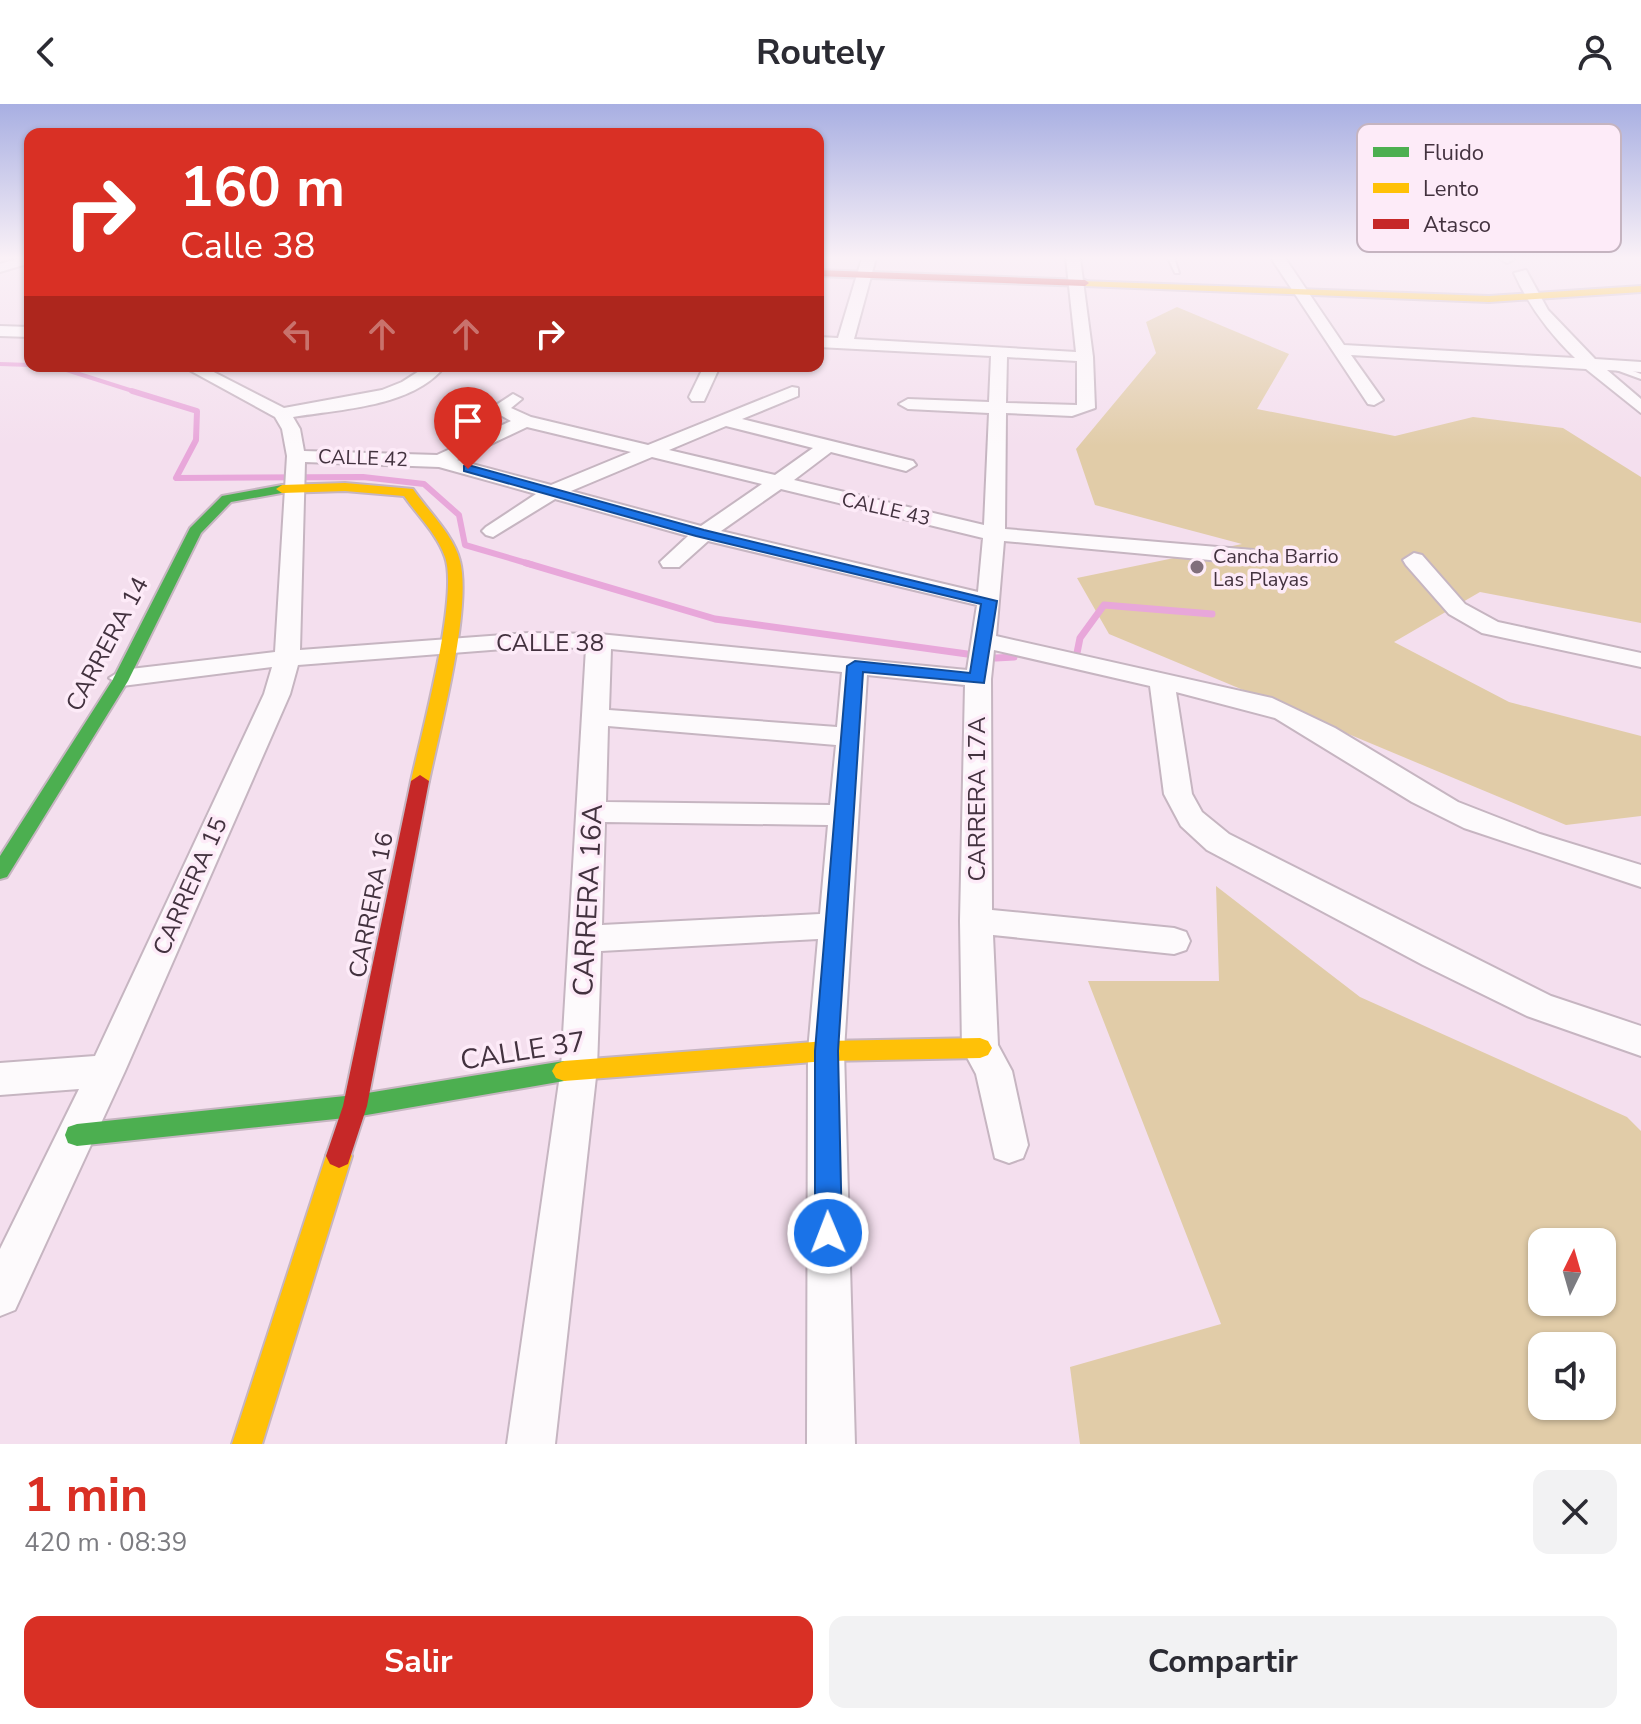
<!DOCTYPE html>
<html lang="es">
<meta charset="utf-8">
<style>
body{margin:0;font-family:"Nunito Sans",sans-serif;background:#f2f2f3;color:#2b2b33;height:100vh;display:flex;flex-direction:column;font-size:30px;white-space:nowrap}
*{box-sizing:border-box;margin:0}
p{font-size:26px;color:#7c7c81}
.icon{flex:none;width:44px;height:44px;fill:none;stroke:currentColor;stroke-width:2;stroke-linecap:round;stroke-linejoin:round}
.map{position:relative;height:1340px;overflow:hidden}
.sheet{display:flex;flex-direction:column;background:#fff;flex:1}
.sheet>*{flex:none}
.banner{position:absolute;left:24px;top:24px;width:800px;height:244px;border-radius:16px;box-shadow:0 2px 6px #0004;background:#d93025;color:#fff;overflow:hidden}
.needle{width:52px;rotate:5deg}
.fabs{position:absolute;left:1528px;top:1124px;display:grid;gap:16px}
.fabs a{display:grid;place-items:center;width:88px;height:88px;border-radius:16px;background:#fff;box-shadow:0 2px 6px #0004;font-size:40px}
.pin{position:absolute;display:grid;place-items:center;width:68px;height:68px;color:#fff;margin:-82px -34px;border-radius:50% 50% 50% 0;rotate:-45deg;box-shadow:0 0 8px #0007}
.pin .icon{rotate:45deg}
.me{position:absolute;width:88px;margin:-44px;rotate:359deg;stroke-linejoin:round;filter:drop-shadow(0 0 6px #0008)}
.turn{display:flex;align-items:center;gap:28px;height:168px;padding:0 24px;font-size:36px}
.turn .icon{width:104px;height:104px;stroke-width:2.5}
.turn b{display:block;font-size:56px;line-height:68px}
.lanes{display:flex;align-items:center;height:76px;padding:0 24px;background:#0003;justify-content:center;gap:40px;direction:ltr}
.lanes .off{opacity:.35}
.round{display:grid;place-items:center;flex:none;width:84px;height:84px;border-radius:16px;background:#f2f2f3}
.headline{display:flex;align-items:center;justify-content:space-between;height:136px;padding:0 24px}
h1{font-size:48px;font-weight:700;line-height:60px;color:#d93025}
.primary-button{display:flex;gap:16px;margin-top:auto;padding:16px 24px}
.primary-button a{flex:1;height:92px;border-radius:16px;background:#d93025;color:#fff;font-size:32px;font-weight:700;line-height:92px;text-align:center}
.primary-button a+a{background:#f2f2f3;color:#2b2b33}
header{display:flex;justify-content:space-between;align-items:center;height:104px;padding:0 24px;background:#fff;font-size:36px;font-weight:700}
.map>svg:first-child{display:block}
.green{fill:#e1cca8;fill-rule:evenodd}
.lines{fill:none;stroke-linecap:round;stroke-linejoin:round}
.stream-far2{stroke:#e8a7da;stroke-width:4}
.stream-far1{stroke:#e8a7da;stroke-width:6}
.stream{stroke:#e8a7da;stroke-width:7}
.lane-casing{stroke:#c6b5c1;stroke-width:4}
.street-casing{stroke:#c6b5c1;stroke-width:4}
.fast-casing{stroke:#c6b5c1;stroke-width:4}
.slow-casing{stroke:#c6b5c1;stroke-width:4}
.jam-casing{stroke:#c6b5c1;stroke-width:4}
.lane{fill:#fdfafc;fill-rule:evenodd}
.street{fill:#fdfafc;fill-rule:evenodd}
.fast{fill:#4caf50;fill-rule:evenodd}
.slow{fill:#ffc107;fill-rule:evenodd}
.jam{fill:#c62828;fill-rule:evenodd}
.route{fill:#1a73e8;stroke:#114b97;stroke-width:2}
.poi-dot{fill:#816f7c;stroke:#fdebf8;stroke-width:3}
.labels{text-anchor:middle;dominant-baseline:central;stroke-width:7;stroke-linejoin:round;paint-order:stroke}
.far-street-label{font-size:20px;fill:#43323f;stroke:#fdebf8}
.far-poi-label{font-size:20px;fill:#43323f;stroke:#fdebf8;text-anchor:start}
.street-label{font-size:24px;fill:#43323f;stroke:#fdebf8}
.near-street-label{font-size:28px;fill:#43323f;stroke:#fdebf8}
.key{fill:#fdebf8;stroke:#c5b4c0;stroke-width:2}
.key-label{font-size:22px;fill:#43323f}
</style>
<header><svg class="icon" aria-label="back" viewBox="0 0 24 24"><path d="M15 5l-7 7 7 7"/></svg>Routely<svg class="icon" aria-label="person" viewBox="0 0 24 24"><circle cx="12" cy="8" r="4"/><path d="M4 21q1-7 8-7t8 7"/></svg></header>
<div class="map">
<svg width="1641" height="1340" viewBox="0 0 1641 1340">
<rect width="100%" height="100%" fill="#f4dfee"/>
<g class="green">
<polygon points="1177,203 1289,250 1257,305 1395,332 1473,313 1563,324 1641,373 1641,519 1480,488 1394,538 1509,598 1641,632 1641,712 1566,721 1109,530 1077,474 1242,440 1095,401 1076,345 1156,249 1146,218"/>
<path d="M1216 782 1360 893 1627 1013 1641 1027V1340H1080L1070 1263 1221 1220 1088 877H1219ZM1542 1138H1602V1198H1542ZM1542 1242H1602V1302H1542Z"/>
</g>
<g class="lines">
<g class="stream-far2">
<polyline points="0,260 30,261"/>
<polyline points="54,262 139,289"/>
</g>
<polyline class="stream-far1" points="132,287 197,307 196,336 176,374 363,373 424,380 459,411 465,441 533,461"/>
<g class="stream">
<polyline points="526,459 715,515 996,554 1014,553"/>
<polyline points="1077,549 1080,534 1104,501 1212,510"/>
</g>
<defs>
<g id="lane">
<polygon points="1168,154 1174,154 1179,169 1175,169"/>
<polygon points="1611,259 1641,270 1641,275 1608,263 1607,261"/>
</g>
<g id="street">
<polygon points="21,154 30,154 30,159 0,168 0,160"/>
<path d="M862 154H876L854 235 1076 248 1066 154H1080L1093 253 1095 304 1072 312 1006 309 1005 425 1253 446 1264 453 1253 460 1004 437 996 532 1272 594 1335 624 1458 698 1540 730 1641 761V783L1464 724 1412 698 1275 614 1176 588 1192 690 1202 708 1229 730 1551 892 1641 922V952L1527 912 1423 861 1207 746 1181 722 1164 690 1150 582 994 546 991 575 992 806 1174 824 1186 828 1190 837 1186 846 1174 850 993 831 998 941 1012 967 1028 1041 1023 1054 1009 1059 995 1054 976 970 962 944 960 817 965 581 867 571 844 947 855 1340H807L808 947 818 835 601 847 597 964 555 1340H507L561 964 586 544 529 543 298 561 290 590 125 967 15 1206 0 1212V1145L79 985 0 991V959L95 952 264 590 272 563 122 582 109 574 122 566 275 548 287 352 282 325 275 313 182 262H202L284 304 382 286 402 278 427 262H445C413 303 341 305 293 313L300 325 304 347 437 351 511 317 490 305 513 290 522 295 511 304 531 313 648 341 792 283 798 284V292L742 315 913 357 916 361 906 367 831 348 794 376 984 421 989 309 908 305 899 300 908 295 989 298 991 252 818 243V233L838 234ZM1007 253 1077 257V301L1006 299ZM726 322 813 344 775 371 669 346ZM527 323 631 348 551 381 457 356ZM652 353 762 380 701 422 571 387ZM305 358 439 363 536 390 486 423 482 427 486 431 493 433 555 395 688 432 660 458 663 463H679L708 437 977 501 967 566 599 530 529 529 300 546ZM781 385 983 434 978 488 721 427ZM611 545 842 568 837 623 609 606ZM608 622 836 641 830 701 606 698ZM605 718 828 721 820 810 602 821Z"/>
<path d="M1271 154H1285L1344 241 1575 254C1549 229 1529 202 1514 169L1526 166 1548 206 1595 255 1641 258V268L1607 266 1641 295V309L1586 265 1351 251 1383 296 1374 301 1368 300Z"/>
<polygon points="1499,154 1513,154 1514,155 1507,159"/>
<polygon points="0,222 30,223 30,233 0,232"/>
<polygon points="704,262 720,262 704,297 692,297 689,293"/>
<polygon points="1414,449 1422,451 1465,500 1498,518 1641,549 1641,563 1482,529 1449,510 1406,461 1403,456"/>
</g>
<g id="fast">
<polygon points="282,381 287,382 287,388 231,398 201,429 128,577 7,773 0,775 0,752 112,577 190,424 222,392"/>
<polygon points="564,957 572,960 576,967 572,974 564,977 355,1013 77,1042 68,1039 65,1031 68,1023 77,1020 355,991"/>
</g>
<g id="slow">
<polygon points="1082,177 1489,192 1641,182 1641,188 1489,198 1085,182"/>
<path d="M345 379 413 385C428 407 454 431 460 457 472 504 440 625 429 677L420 683 411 677C421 631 459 492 445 453 437 430 417 411 404 392L345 387 282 389 276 385 282 381Z"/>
<polygon points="980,934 988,937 992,944 988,951 980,954 826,957 564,977 556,974 552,967 556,960 564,957 826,937"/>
<polygon points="339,1040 348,1044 352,1052 262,1340 232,1340 326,1052 330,1044"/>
</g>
<g id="jam">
<polygon points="818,166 1085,176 1089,179 1085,182 818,172"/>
<polygon points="420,671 429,677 367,1002 348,1060 339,1064 330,1060 326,1052 343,1002 411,677"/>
</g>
</defs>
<use href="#lane" class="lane-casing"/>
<use href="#street" class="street-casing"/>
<use href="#fast" class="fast-casing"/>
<use href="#slow" class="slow-casing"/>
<use href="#jam" class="jam-casing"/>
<use href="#lane" class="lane"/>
<use href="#street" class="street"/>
<use href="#fast" class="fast"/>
<use href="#slow" class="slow"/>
<use href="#jam" class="jam"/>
</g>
<linearGradient id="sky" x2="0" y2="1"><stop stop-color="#a8afe2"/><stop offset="0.45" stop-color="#faf1f7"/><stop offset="1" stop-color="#faf1f7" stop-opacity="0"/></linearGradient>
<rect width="1641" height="342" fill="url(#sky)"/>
<polygon class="route" points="468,361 704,426 997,497 984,579 863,568 838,947 842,1129 838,1138 828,1142 819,1138 815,1129 815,947 847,562 855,557 970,569 981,500 696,432 464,367 464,362"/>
<circle class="poi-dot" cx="1197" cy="463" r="8"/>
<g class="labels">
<g class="far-street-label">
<text transform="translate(363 354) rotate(2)">CALLE 42</text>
<text transform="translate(886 405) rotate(13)">CALLE 43</text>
</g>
<g class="far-poi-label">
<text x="1213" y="452">Cancha Barrio<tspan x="1213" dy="23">Las Playas</tspan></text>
</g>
<g class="street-label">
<text x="550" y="539">CALLE 38</text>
<text transform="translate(107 540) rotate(-62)">CARRERA 14</text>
<text transform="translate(977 695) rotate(-90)">CARRERA 17A</text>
<text transform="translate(190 782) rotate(-66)">CARRERA 15</text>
<text transform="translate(371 801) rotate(-79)">CARRERA 16</text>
</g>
<g class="near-street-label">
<text transform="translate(588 796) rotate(-87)">CARRERA 16A</text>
<text transform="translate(523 947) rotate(-9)">CALLE 37</text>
</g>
</g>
<rect x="1357" y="20" width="264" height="128" rx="12" class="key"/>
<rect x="1373" y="43" width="36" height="10" fill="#4caf50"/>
<rect x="1373" y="79" width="36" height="10" fill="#ffc107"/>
<rect x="1373" y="115" width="36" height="10" fill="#c62828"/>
<g class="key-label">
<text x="1423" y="56">Fluido</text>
<text x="1423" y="92">Lento</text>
<text x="1423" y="128">Atasco</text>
</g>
</svg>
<div class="fabs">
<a><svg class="needle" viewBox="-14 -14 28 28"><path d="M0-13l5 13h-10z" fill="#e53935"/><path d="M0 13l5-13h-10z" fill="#7c7c81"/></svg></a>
<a><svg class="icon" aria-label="sound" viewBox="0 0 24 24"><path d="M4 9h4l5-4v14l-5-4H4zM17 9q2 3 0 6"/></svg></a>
</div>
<div class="pin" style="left:468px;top:365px;background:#d93025"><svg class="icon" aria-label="arrive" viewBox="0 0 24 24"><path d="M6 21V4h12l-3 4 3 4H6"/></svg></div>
<svg class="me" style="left:828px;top:1129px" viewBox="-20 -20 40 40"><circle r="17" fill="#1a73e8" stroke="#fff" stroke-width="3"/><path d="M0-11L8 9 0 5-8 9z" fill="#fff"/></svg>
<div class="banner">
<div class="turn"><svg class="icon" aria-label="right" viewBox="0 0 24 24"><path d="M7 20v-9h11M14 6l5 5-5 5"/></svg><div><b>160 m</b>Calle 38</div></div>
<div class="lanes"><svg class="icon off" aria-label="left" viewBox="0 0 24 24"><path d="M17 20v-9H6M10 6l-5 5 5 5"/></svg><svg class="icon off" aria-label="ahead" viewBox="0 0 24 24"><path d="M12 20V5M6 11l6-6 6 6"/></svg><svg class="icon off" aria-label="ahead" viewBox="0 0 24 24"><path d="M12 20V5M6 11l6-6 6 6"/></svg><svg class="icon" aria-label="right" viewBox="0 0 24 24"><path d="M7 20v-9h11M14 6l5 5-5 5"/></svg></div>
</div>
</div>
<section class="sheet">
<div class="headline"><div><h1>1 min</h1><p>420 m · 08:39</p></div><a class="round"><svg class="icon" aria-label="close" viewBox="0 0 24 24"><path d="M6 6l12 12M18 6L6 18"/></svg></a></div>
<div class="primary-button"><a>Salir</a><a>Compartir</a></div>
</section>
